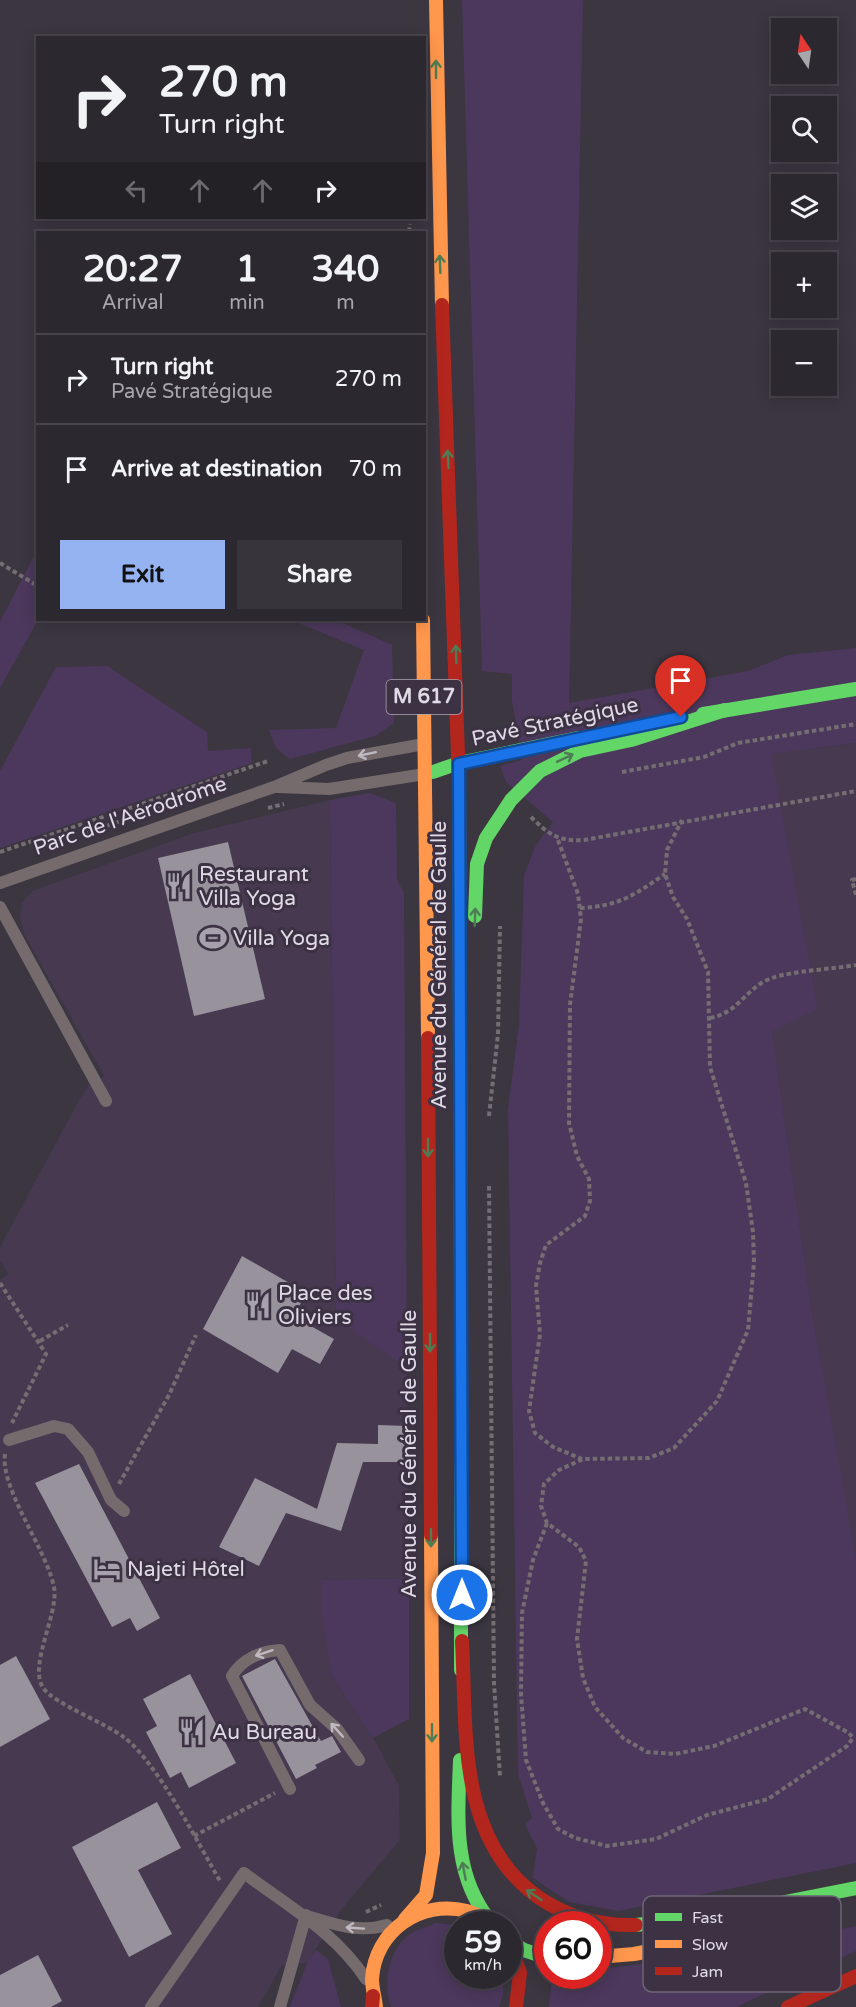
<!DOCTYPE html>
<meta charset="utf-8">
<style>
body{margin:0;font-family:"Varela Round",sans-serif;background:#38343c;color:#f1f3f6;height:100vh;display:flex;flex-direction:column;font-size:22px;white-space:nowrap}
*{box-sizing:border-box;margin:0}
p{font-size:20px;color:#a6a6ab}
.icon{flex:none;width:33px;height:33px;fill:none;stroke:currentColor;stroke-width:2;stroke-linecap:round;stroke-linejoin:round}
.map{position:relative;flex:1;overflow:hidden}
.side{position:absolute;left:36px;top:231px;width:390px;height:390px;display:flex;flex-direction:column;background:#2c2830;border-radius:0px;box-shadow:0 3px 15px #0003,0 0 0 2px #48444c}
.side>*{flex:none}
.top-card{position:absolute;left:36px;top:36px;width:390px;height:183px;border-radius:0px;box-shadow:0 3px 15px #0003,0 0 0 2px #48444c;background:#2c2830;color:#f1f3f6;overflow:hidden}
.needle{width:39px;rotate:347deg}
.tools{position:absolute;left:771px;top:18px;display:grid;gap:12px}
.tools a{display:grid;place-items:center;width:66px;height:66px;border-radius:0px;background:#2c2830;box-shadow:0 3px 15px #0003,0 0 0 2px #48444c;font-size:30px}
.speed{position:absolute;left:444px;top:1911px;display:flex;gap:12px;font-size:30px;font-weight:700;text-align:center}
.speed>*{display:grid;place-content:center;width:78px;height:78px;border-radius:50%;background:#2c2830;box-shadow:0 3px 15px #0003,0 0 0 2px #48444c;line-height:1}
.speed small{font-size:15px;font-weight:400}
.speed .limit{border:9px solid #d22;background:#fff;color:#111}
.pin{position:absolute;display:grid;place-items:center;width:51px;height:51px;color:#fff;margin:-62px -26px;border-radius:50% 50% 50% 0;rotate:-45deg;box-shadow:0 0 6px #0007}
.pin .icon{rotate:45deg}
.me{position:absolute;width:66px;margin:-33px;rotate:0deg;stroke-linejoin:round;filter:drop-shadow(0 0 4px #0008)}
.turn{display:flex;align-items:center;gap:21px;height:126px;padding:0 24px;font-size:27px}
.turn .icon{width:78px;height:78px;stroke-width:2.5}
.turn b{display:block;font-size:42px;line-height:51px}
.lanes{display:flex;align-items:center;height:57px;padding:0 24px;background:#0003;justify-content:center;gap:30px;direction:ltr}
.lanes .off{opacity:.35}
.eta{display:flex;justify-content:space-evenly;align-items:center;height:102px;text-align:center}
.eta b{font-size:36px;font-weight:800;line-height:42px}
.cta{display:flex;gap:12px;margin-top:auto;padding:12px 24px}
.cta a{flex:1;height:69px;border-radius:0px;background:#95b2f1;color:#111;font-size:24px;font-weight:800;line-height:69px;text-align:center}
.cta a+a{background:#38343c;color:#f1f3f6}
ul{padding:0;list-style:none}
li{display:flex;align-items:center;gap:18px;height:90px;padding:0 24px;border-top:2px solid #48444c}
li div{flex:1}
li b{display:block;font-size:22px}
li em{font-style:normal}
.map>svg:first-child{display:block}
.built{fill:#463950}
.green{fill:#4c385c}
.building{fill:#97929b}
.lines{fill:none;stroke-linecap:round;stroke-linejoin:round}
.path{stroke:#756d71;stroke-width:4;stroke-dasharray:4.5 3;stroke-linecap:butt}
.lane{stroke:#756b6d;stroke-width:12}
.fast{stroke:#63d668;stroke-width:14}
.slow{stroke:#ff974d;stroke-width:14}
.jam{stroke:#b3261e;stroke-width:14}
.oneway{stroke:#4e7c54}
.oneway2{stroke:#c0b9c2}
.route-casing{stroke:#114b97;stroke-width:15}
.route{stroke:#1a73e8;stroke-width:10}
.labels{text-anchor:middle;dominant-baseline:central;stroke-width:6;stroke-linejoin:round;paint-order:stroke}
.shield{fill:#3c3244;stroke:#afa8b5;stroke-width:1.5}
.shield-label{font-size:20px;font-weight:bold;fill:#e0dae6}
.street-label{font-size:21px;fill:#e0dae6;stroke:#3c3244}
.poi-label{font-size:21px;fill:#e0dae6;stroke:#3c3244;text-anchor:start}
.key{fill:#3c3244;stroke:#6d6475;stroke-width:1.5}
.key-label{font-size:16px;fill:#e0dae6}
</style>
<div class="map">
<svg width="856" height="2007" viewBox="0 0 856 2007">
<rect width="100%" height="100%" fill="#3b3640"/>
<g class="built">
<polygon points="856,743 856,1559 854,1559 812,1313 772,1032 818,1009 770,754"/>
<polygon points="330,800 336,1312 402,1364 407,1364 409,1578 322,1580 332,1676 377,1744 399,1786 400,1840 341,1910 307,1963 282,1965 258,2007 0,2007 0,1281 8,1274 0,1260 0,1247 77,1104 88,1086 104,1076 24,934 20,917 22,903 32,891 194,833"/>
</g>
<g class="green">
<polygon points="462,0 583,0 569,703 748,671 788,655 856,648 856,743 771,754 818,1009 772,1032 812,1313 856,1559 856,1863 619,1911 569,1902 533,1878 537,1848 525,1824 532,1818 518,1774 508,1110 519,1024 524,875 536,845 553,822 506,782 500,766 522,760 512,701 512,674 482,671"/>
<polygon points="37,550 38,620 0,688 0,622"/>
<polygon points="291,620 336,620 392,645 394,723 375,736 290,759 276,748 269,730 336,728 364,650"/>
<polygon points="107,666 207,732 208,751 251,748 252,763 0,848 0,771 56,667"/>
<polygon points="370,793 396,803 397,880 404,893 407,1364 402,1364 355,1333 336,1312 330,800"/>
<polygon points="409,1578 409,1719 373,1738 332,1676 322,1614 322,1580"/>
<path d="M436 1923 457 1925 458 1976H504L503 1995 499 2007H391C383 1983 388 1950 410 1934 417 1929 428 1927 436 1923Z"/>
<polygon points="856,1926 856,1951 736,2007 549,2007 552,1976 598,1976 599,1969 698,1958"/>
<polygon points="316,1950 328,1959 341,2007 290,2007 307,1963"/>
</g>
<g class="building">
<polygon points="228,842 265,999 194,1016 158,858"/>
<polygon points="242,1256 307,1293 293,1316 334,1339 320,1364 292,1349 278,1373 203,1329"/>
<polygon points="378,1425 408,1426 408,1462 363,1462 341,1531 286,1513 259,1566 219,1547 255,1478 317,1509 337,1443 378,1444"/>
<polygon points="79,1464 160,1618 137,1631 130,1618 112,1627 35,1483"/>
<polygon points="16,1656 50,1719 0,1747 0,1665"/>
<polygon points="275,1659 318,1736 321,1741 332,1736 341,1752 315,1765 317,1768 296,1779 242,1676"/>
<polygon points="190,1674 236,1763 189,1788 181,1772 170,1778 146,1732 157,1726 143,1699"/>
<polygon points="157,1802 181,1848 138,1870 172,1934 129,1957 72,1847"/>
<polygon points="38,1955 62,2001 51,2007 0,2007 0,1975"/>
</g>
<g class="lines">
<g class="path">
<polyline points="409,232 410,224"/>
<polyline points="0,563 38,586"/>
<polyline points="622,772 704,757 738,743 856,724"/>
<polyline points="268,808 284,804"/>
<path d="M531 817C548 834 559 842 584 840L856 791"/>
<polyline points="86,833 181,800"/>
<polyline points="558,840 578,894 581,919 570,1005 569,1123 577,1156 589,1179 590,1201 585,1216 546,1245 540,1263 536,1286 540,1334 529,1411 535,1433 553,1447 582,1459"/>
<polyline points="0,852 268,761"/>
<polyline points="237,878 304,871"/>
<polyline points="856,879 852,880 856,895"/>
<path d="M580 908C619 906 633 896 665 874"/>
<path d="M710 1018C739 1013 746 987 772 978 791 971 834 969 856 965"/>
<polyline points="489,1116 498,1034 500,926"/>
<polyline points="489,1186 494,1683 500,1776"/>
<polyline points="0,1283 46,1354 12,1423"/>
<polyline points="40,1341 68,1325"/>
<path d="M5 1454C0 1489 46 1548 54 1587 59 1615 27 1667 44 1689 55 1704 106 1723 125 1738 158 1764 198 1843 220 1881"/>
<polyline points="119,1484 169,1395 196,1335"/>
<polyline points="547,1523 533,1560 522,1613 521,1694 526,1760 543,1803 558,1829 575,1838 607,1846 656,1839 707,1815 768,1799 847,1746 853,1738 849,1733 805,1709 714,1746 675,1754 647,1752 623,1738 595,1707 583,1678 577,1639 586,1561 579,1547 547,1523 541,1506 544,1484 559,1470 583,1459 649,1458 674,1448 717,1401 748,1330 754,1262 753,1232 746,1183 710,1067 708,972 687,919 673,897 665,874 667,850 682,820"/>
<polyline points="194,1836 275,1793"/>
<polyline points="366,1912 381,1905"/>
</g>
<g class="lane">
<polyline points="278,787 329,789 425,774"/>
<polyline points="0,883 274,787 326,765 347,758 424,744"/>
<polyline points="0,907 106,1101"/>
<polyline points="9,1440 54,1426 68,1429 88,1452 111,1500 124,1511"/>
<path d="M290 1789 232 1676C242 1659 261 1651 280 1650L310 1705 337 1729 359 1760"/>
<path d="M310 1917C336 1925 360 1933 387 1925"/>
<path d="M151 2007 244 1873C288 1906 335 1932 366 1979"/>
<polyline points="280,2007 306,1915"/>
</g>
<g class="fast">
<polyline points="703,714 856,689"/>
<polyline points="433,772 459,763 578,738"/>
<polyline points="475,916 477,864 486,838 511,800 540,771 580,751 631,740 725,710"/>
<polyline points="461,1280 461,1670"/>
<path d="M460 1760C458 1817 452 1874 490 1921"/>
<polyline points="636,1925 719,1915 856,1888"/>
<polyline points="509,1941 524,1950 548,1958"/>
</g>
<g class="slow">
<polyline points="436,0 442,305"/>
<polyline points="423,620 428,1038"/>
<polyline points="459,783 461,1280"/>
<polyline points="405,1919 426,1895 433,1853 431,1535"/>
<polyline points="598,1957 634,1954 775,1927"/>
<path d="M376 2007C375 1998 372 1988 372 1979 375 1931 420 1899 467 1911 475 1913 484 1919 492 1923"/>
</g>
<g class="jam">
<polyline points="442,305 459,783"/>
<polyline points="428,1038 431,1535"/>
<path d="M462 1641C467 1729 456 1839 538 1897 567 1917 601 1926 636 1925"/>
<polyline points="508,1940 520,1973 516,2007"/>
<polyline points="372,2007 373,1996"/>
<polyline points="788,2007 856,1976"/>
</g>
</g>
<defs><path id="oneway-shaft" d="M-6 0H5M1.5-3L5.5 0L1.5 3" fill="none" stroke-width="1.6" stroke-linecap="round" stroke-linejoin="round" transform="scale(1.5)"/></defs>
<g class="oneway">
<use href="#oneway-shaft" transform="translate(436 69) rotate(-90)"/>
<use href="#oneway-shaft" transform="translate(440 264) rotate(-92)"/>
<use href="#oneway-shaft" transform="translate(448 459) rotate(-93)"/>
<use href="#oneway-shaft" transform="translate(456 654) rotate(-92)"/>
<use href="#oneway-shaft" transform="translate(565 758) rotate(-25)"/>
<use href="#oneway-shaft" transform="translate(475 917) rotate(-88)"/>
<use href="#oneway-shaft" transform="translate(428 1148) rotate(90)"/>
<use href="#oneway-shaft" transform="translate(430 1343) rotate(90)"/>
<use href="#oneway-shaft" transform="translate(431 1538) rotate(90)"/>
<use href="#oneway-shaft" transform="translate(432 1733) rotate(90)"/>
<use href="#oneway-shaft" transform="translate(464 1871) rotate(-101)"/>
<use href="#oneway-shaft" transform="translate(534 1895) rotate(-146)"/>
</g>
<g class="oneway2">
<use href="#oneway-shaft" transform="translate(367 754) rotate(168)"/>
<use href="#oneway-shaft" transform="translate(264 1653) rotate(162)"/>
<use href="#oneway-shaft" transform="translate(337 1730) rotate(-132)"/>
<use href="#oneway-shaft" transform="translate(355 1928) rotate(-176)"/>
</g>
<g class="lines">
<defs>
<polyline id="route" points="462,1595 459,764 681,717"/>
</defs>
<use href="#route" class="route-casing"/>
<use href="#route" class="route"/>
</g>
<defs>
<symbol id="restaurant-bare" viewBox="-9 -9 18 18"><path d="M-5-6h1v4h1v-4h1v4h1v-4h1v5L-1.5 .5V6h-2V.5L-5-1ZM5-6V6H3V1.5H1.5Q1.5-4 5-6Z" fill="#a6a1ac" stroke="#3c3244" stroke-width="2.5" paint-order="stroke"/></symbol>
<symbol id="stadium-bare" viewBox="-9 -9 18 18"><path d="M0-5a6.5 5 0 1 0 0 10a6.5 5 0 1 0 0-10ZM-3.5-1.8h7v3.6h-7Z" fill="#a6a1ac" stroke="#3c3244" stroke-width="2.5" paint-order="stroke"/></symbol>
<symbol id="hotel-bare" viewBox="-9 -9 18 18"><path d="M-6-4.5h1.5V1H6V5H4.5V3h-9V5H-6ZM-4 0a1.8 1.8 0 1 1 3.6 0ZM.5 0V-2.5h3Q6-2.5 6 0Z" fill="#a6a1ac" stroke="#3c3244" stroke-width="2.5" paint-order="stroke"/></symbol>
</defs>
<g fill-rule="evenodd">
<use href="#restaurant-bare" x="160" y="867" width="38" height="38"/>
<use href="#stadium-bare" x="194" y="919" width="38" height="38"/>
<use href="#restaurant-bare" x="239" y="1286" width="38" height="38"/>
<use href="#hotel-bare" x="88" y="1550" width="38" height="38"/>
<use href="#restaurant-bare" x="173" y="1713" width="38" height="38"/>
</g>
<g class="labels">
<rect class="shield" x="386.5" y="680" width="75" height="34" rx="4.5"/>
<g class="shield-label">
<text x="424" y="697">M 617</text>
</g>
<g class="street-label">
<text transform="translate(555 722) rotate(-12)">Pavé Stratégique</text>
<text transform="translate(130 816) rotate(-19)">Parc de l'Aérodrome</text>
<text transform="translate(439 965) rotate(-90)">Avenue du Général de Gaulle</text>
<text transform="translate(409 1454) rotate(-90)">Avenue du Général de Gaulle</text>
</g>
<g class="poi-label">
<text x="199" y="874">Restaurant<tspan x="199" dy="24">Villa Yoga</tspan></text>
<text x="233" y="938">Villa Yoga</text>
<text x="278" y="1293">Place des<tspan x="278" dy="24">Oliviers</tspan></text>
<text x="127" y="1569">Najeti Hôtel</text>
<text x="212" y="1732">Au Bureau</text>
</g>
</g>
<rect x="643" y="1896" width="198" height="96" rx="9" class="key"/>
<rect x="655" y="1913" width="27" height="8" fill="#63d668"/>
<rect x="655" y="1940" width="27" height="8" fill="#ff974d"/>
<rect x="655" y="1967" width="27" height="8" fill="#b3261e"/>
<g class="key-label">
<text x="692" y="1923">Fast</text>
<text x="692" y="1950">Slow</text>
<text x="692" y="1977">Jam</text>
</g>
</svg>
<div class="tools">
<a><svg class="needle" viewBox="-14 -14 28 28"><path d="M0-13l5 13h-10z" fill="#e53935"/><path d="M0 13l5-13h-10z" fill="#a6a6ab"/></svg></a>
<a><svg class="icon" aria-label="search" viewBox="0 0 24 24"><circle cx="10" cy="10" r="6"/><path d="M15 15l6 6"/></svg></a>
<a><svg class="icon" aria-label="layers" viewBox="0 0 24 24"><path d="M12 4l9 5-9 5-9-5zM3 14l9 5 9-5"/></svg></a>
<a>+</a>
<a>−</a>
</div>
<div class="speed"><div>59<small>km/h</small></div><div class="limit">60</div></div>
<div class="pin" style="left:681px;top:717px;background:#d93025"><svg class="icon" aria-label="arrive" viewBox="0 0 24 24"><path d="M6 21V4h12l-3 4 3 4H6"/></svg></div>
<svg class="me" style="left:462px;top:1595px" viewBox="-20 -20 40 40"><circle r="17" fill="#1a73e8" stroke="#fff" stroke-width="3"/><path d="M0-11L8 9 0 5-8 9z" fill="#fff"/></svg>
<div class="top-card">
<div class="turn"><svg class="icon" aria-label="right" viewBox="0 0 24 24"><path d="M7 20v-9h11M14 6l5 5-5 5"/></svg><div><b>270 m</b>Turn right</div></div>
<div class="lanes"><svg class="icon off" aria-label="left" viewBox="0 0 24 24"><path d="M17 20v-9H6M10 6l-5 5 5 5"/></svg><svg class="icon off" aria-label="ahead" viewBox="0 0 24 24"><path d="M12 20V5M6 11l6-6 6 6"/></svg><svg class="icon off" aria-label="ahead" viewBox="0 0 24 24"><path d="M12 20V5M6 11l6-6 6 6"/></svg><svg class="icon" aria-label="right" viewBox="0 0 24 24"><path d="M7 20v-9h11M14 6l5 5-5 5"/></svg></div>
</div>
<section class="side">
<div class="eta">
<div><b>20:27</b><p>Arrival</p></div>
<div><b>1</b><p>min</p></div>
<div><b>340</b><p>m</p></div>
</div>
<ul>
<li><svg class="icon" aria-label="right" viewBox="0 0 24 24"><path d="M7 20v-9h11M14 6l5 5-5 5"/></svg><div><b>Turn right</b><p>Pavé Stratégique</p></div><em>270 m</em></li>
<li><svg class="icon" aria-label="arrive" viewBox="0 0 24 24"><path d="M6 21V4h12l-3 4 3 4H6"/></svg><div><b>Arrive at destination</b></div><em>70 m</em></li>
</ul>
<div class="cta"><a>Exit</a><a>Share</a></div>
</section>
</div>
